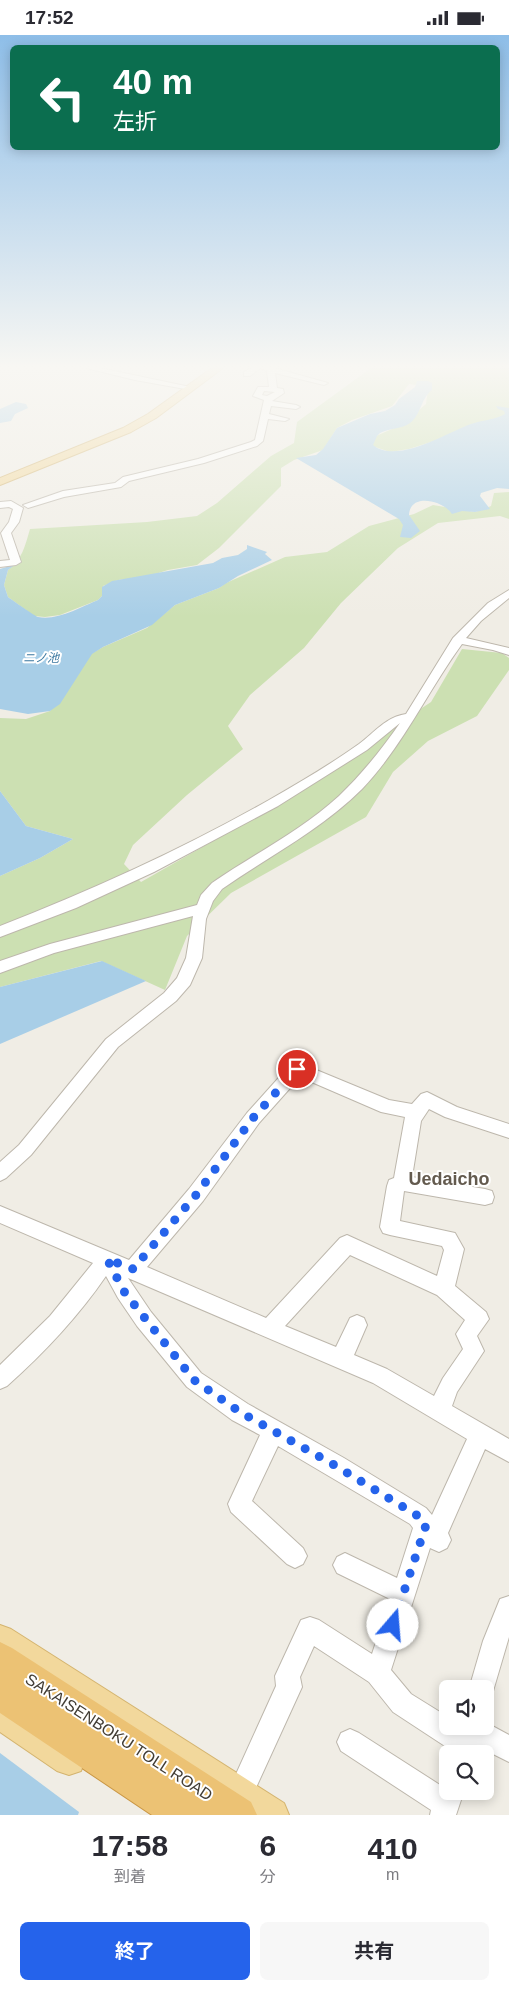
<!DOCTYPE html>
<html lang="ja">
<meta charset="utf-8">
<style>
body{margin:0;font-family:Helvetica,"Noto Sans JP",sans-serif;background:#f7f7f7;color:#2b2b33;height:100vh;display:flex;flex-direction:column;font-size:19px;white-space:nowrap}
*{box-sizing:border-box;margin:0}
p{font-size:16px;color:#7c7c81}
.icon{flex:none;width:28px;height:28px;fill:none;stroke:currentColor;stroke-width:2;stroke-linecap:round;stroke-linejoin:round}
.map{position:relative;height:1780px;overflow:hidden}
.drawer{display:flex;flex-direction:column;background:#fff;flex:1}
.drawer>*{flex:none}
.banner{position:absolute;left:10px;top:10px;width:490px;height:105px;border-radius:8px;box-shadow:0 2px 12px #0003;background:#0b6e4f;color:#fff;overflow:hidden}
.fabs{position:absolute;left:439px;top:1645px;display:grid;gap:10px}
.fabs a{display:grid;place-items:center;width:55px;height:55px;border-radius:8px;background:#fff;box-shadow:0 2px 12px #0003;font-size:25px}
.pin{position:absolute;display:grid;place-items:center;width:42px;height:42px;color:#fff;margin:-21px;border:2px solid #fff;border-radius:50%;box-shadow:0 1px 5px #0007}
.me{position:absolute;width:55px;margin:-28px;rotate:18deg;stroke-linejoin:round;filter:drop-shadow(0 0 4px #0008)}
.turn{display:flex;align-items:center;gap:18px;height:105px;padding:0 20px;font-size:22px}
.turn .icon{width:65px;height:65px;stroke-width:2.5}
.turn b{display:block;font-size:35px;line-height:42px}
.eta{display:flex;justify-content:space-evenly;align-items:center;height:85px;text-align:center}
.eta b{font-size:30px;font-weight:700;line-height:35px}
.cta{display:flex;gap:10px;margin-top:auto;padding:10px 20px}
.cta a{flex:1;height:58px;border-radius:8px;background:#2563eb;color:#fff;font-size:20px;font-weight:700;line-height:58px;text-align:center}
.cta a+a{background:#f7f7f7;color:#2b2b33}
.status{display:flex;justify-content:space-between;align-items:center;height:35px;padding:0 25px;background:#fff;direction:ltr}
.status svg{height:14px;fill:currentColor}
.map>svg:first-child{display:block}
.green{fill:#cce0b2}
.water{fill:#a8cee7}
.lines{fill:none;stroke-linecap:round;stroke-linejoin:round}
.minor-casing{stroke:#bdb7ac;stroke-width:2}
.major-casing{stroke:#d4b46f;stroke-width:2}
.highway-casing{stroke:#ca9745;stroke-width:2}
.minor{fill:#fff;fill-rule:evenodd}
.major{fill:#f2d89c;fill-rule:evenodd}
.highway{fill:#ecc274;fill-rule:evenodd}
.route{stroke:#2563eb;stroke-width:9;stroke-dasharray:0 16.2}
.labels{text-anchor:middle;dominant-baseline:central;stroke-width:4;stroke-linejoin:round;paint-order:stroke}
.far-water-label{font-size:12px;font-style:italic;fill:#3c78a0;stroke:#fff}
.near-street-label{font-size:16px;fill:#423d35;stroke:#fff}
.near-neighbourhood-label{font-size:18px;font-weight:bold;fill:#635a4e;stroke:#fff}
</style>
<div class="status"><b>17:52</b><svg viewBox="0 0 49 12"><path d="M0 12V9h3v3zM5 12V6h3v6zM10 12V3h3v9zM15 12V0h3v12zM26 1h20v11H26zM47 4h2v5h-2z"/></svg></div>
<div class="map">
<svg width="509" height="1780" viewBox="0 0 509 1780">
<rect width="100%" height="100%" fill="#f0ede5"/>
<g class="green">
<path d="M371 333H509V377L497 386 409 414 390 417 372 411 376 401 401 390 426 369 428 354 425 351 409 349 392 371 352 385 337 393 323 415 294 425 281 433V451L219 513 197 530 168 535 146 542 118 545 103 551 102 561 98 565 60 580 45 582 34 581 8 562 4 550 8 535C22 525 25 511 30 494L147 487 197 481 217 468 271 421 294 408 297 387Z"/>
<polygon points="509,457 509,484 500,481 438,488 398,513 341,568 304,613 250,660 228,691 243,714 187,760 133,810 124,829 141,847 276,770 431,667 462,614 502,618 509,623 509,635 477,681 428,706 393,737 366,782 231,858 187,901 165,955 101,926 0,952 0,841 40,823 73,804 26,791 0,756 0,683 26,684 50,676 91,619 103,612 147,593 175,570 219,553 226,548 285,522 327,517 369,491 414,479 433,470 475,477 491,471 494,458"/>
</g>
<g class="water">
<path d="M417 346H428L432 348V355C421 363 421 380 410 388 402 394 389 393 380 398L377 401 373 410C397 430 448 397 471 389 482 385 495 385 505 379L504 376 498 374 496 371 509 373V454L497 453 481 458 480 461 490 474 475 477 462 476 452 479C444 466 410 457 409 480L420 496 411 503 400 502 403 490 399 484 296 423 316 420 323 414 337 393 370 379 385 376 395 370 399 364 415 352Z"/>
<polygon points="16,367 26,369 28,373 15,379 11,386 0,388 0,374"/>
<path d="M247 510 267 517 265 519 272 525 238 541 219 553 175 570 152 590 103 612 92 619 60 669 50 676 28 679 0 674V534L16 529 8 535 4 550 8 562C12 565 35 581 38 582 57 586 81 572 98 565L102 561V552L112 546 213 528 222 523 238 520 247 514Z"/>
<polygon points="0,756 26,791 73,804 40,823 0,841"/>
<polygon points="102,926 146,946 0,1009 0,952"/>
<polygon points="0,1718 79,1777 78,1780 0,1780"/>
</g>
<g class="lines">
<defs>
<g id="minor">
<polygon points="86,333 100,333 195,353 191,355 135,345"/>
<polygon points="251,333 260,333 250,341 244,341 244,337"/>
<path d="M261 333H274L328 348 324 350 275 338 277 353 283 354 284 358 272 366 296 370 300 372 296 374 271 371 269 379 289 384 285 386 268 384 263 406 257 411 204 428 129 446 121 452 64 462 28 473 23 470 63 456 115 448 123 442 198 424 251 407 255 405 264 365 253 361 258 352H269L267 336ZM264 356 275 357 267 361 262 360Z"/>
<polygon points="11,466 23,473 19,487 11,498 21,527 16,530 0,532 0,526 10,525 1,498 9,487 13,474 9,472 0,473 0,467"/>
<path d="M509 555V563L481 586 466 603 509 613V620L493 615 462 609C427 657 403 711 362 754 321 795 269 821 222 854L213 866 206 884 202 923 190 950 176 966 118 1012 31 1120 6 1143 0 1146V1127L19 1110 106 1004 164 958 177 943 186 923 193 881 54 918 0 938V926L50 909 197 870 201 860 212 848C254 819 301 796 339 761 362 739 382 714 400 688L367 715 278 771 154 837 76 873 0 902V891C92 855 183 814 269 765 299 748 331 729 359 709 375 697 386 682 406 679L453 603 488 568Z"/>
<path d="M297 1027 389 1065 412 1069 421 1059 427 1057 457 1072 509 1089V1103L445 1082 429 1074 421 1086 412 1142 485 1154 492 1156 494 1162 492 1168 485 1170 404 1156 400 1186 455 1198 464 1214 455 1251 486 1277 489 1284 477 1301 484 1316 457 1357 452 1371 509 1404V1427L485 1414 448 1498 451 1505 447 1513 439 1517 430 1513 391 1635 411 1659 448 1682V1691H485V1687L509 1700V1727L479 1712 476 1719H457L393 1677 369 1647 314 1611 300 1642 302 1652 249 1768 240 1772 231 1768 227 1759 276 1651 275 1641 301 1585 310 1582 319 1585 372 1619 390 1564 337 1538 333 1530 337 1522 345 1518 397 1543 413 1493 410 1489 278 1411 252 1466 303 1513 307 1521 303 1529 295 1533 287 1529 231 1477 228 1469 260 1400 232 1385 187 1352 137 1291 118 1263 106 1241C78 1282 44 1318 7 1351L0 1354V1330L50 1281 93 1228 0 1188V1171L129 1225 189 1154 247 1078 291 1029ZM300 1042 381 1077 405 1082 394 1143 389 1145 387 1151 380 1192 383 1198 390 1200 442 1211 444 1215 437 1241 347 1200 340 1203 266 1283 147 1232 203 1166 259 1088ZM350 1220 437 1260 465 1285 456 1299 463 1314 443 1343 434 1361 387 1334 354 1320 367 1290 364 1283 357 1280 350 1283 336 1312 285 1291ZM128 1243 373 1348 467 1404 432 1480 426 1473 344 1423 248 1369 201 1338 151 1277Z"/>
<polygon points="509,1561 509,1602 491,1663 485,1665 485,1654 469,1654 483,1606 500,1564"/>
<polygon points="350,1694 359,1698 440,1750 442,1747 448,1744 448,1756 464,1756 456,1780 430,1780 431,1775 341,1716 337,1707 341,1698"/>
</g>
<g id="major">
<polygon points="212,333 223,333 156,383 131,397 0,450 0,443 123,393 148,379"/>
<polygon points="0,1590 11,1594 284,1768 289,1780 242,1780 0,1623"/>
<polygon points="0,1662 11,1667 81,1712 85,1724 81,1736 69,1740 57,1736 0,1697"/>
</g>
<polygon id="highway" points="0,1607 12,1613 251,1767 257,1780 152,1780 0,1678"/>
</defs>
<use href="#minor" class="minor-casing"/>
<use href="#major" class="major-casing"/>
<use href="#highway" class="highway-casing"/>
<use href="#minor" class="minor"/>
<use href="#major" class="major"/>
<use href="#highway" class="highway"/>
</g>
<linearGradient id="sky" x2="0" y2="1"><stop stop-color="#8ebee8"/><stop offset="0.57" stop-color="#f8f7f3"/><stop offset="1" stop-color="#f8f7f3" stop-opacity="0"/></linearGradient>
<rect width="509" height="582" fill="url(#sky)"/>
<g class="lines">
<polyline class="route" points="297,1034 253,1083 196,1160 133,1234 107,1224 125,1258 194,1345 240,1377 336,1431 418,1481 426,1490 393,1590"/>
</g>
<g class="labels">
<g class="far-water-label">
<text x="41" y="623">ニノ池</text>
</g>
<g class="near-street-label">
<text transform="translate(119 1702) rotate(33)">SAKAISENBOKU TOLL ROAD</text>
</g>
<g class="near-neighbourhood-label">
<text x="449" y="1144">Uedaicho</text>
</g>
</g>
</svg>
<div class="fabs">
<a><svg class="icon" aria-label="sound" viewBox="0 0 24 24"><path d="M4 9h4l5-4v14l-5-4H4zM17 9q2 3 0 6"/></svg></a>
<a><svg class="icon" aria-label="search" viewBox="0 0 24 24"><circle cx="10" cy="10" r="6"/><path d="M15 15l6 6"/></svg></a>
</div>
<div class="pin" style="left:297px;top:1034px;background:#d93025"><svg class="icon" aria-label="arrive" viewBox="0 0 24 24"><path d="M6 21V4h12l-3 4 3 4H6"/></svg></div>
<svg class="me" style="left:393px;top:1590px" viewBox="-20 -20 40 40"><circle r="19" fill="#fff"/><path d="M0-13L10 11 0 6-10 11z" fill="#2563eb"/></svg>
<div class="banner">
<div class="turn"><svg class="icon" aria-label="left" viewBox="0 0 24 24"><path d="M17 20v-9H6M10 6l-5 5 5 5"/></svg><div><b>40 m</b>左折</div></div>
</div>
</div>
<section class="drawer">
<div class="eta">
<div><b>17:58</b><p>到着</p></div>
<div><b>6</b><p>分</p></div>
<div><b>410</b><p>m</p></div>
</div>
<div class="cta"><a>終了</a><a>共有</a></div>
</section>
